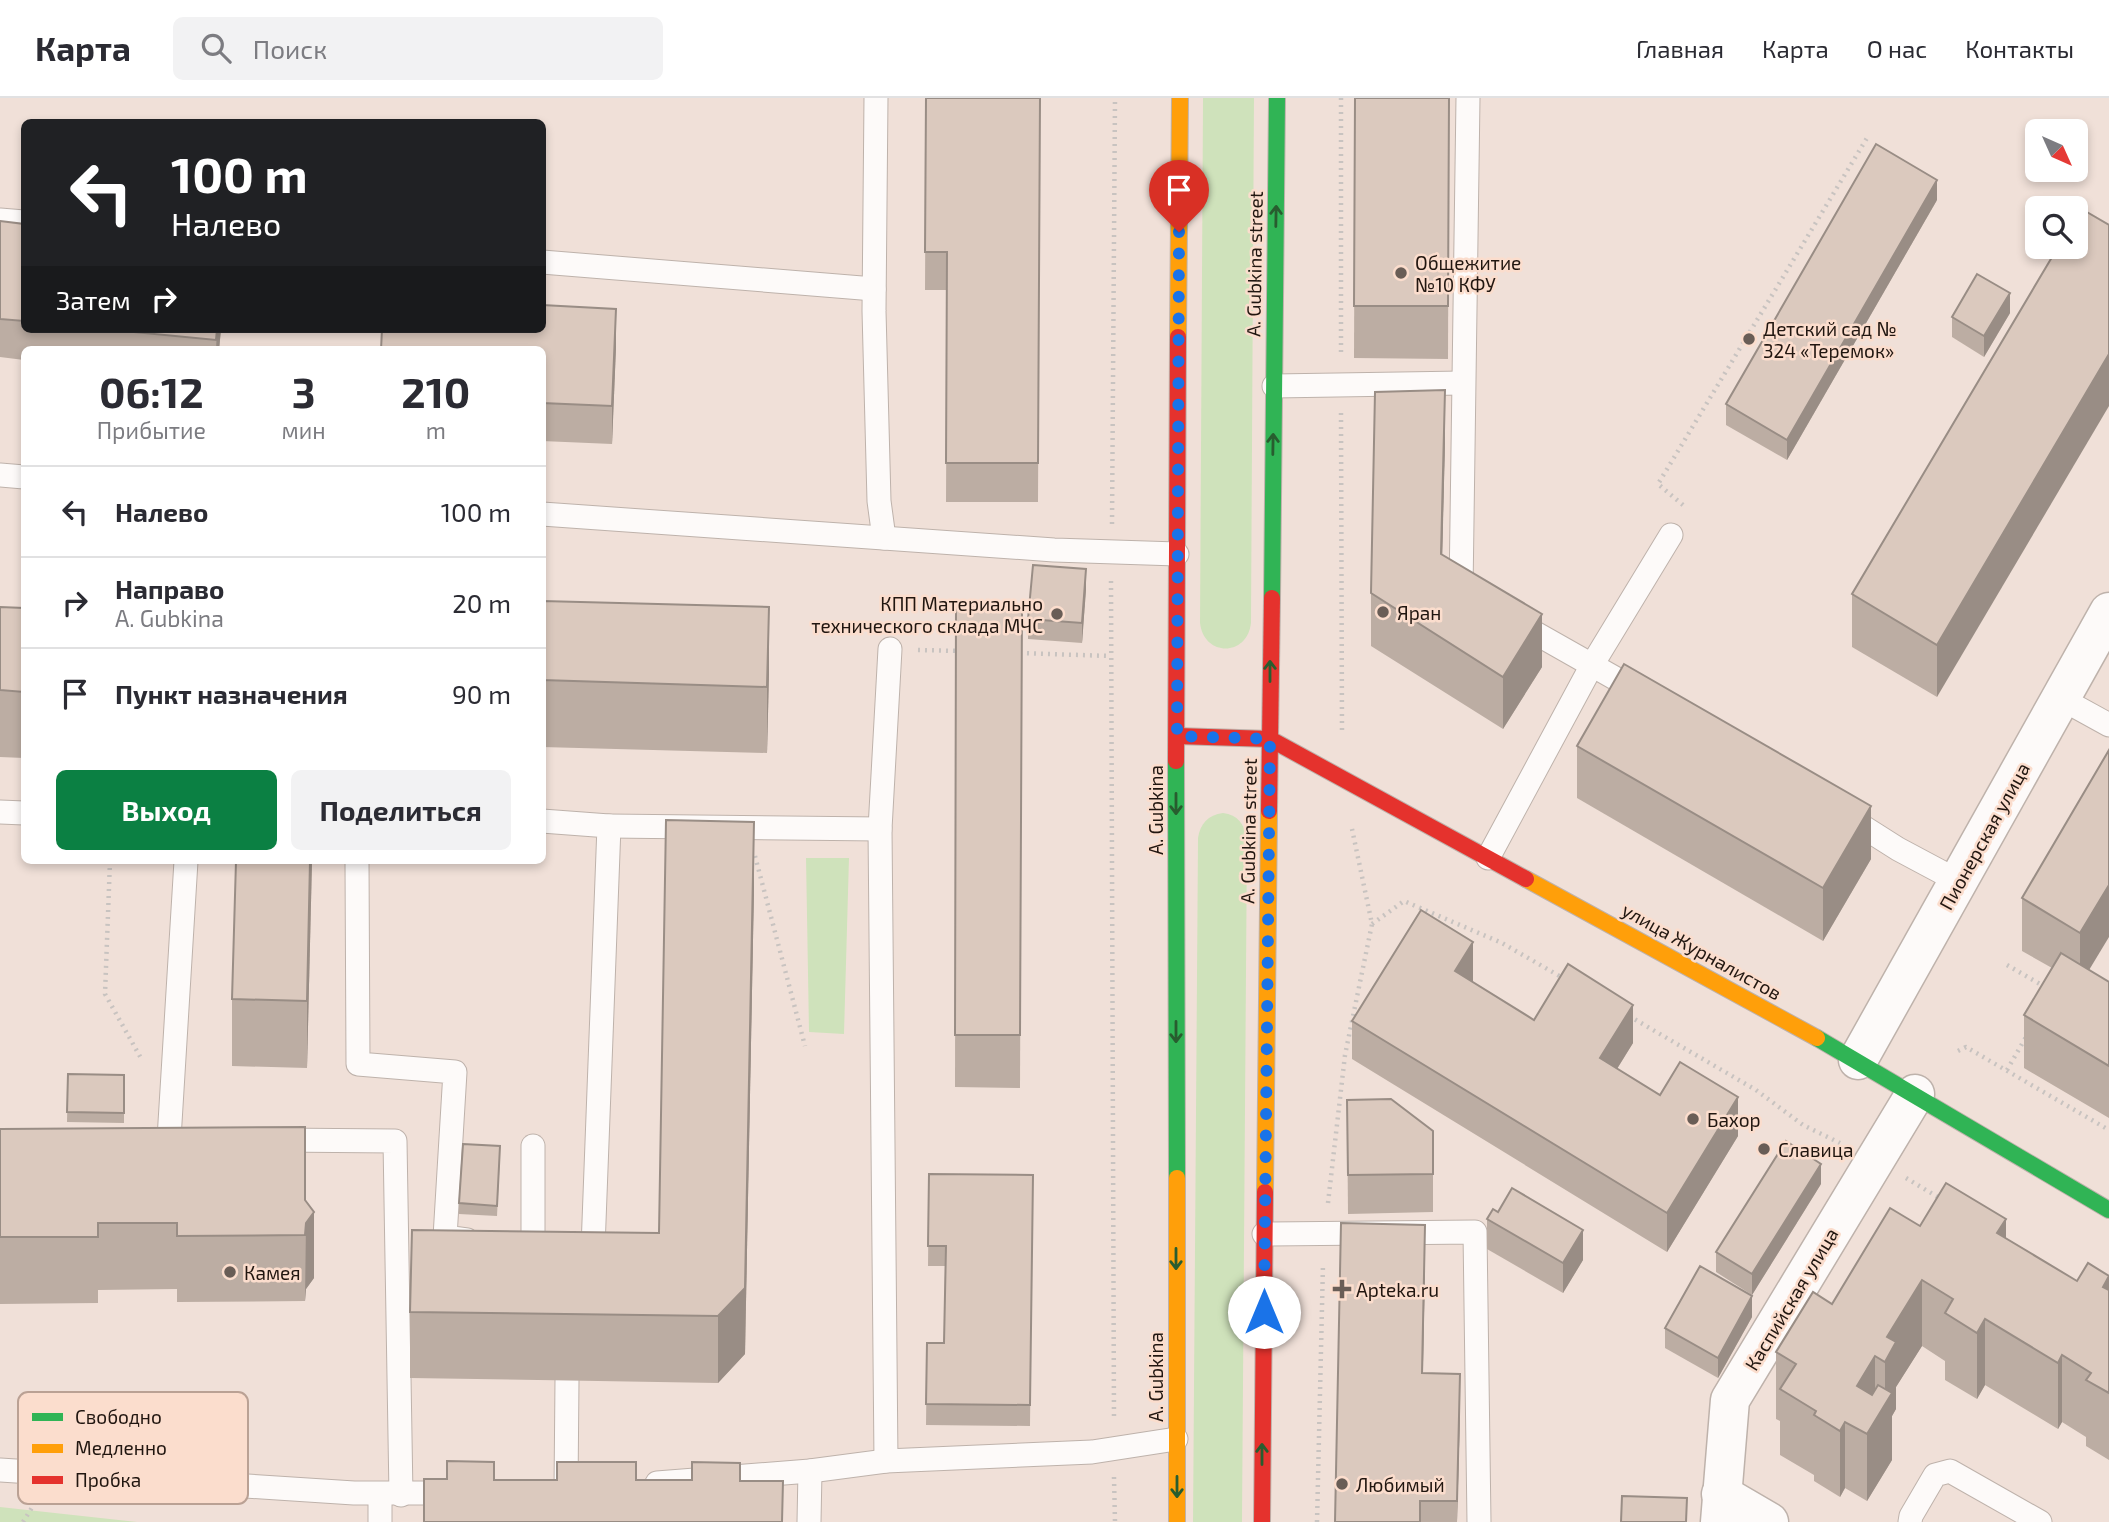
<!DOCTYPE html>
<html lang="ru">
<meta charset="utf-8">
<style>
body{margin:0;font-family:"Exo 2",sans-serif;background:#f2f2f3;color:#2b2b33;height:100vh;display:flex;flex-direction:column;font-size:26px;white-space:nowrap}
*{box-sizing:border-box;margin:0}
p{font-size:23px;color:#7c7c81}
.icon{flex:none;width:38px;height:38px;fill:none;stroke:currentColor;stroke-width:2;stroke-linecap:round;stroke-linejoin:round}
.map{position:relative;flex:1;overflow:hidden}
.drawer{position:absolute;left:21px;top:248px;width:525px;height:518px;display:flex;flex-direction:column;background:#fff;border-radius:10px;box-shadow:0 4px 10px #0003}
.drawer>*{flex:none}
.guide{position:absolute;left:21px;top:21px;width:525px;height:214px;border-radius:10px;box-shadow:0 4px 10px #0003;background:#202124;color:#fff;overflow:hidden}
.needle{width:46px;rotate:135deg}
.tools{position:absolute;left:2025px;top:21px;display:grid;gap:14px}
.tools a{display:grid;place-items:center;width:63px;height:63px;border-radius:10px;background:#fff;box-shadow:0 4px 10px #0003;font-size:35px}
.pin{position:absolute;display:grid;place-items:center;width:60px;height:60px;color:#fff;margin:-72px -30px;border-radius:50% 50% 50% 0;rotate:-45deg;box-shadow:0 0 7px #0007}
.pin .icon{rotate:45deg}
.me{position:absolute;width:77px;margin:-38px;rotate:0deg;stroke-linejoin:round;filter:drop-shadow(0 0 5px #0008)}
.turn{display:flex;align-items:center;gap:24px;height:147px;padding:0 35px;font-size:32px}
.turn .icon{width:91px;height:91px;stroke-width:2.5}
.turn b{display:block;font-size:49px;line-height:60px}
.then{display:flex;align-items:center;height:66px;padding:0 35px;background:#0003;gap:14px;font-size:26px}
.eta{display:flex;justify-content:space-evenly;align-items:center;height:119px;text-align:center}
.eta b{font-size:42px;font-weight:700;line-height:49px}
.action{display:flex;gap:14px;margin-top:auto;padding:14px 35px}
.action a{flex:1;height:80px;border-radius:10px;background:#0b8043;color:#fff;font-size:28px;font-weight:700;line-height:80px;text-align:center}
.action a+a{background:#f2f2f3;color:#2b2b33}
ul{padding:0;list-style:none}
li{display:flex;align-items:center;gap:21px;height:91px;padding:0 35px;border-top:2px solid #e1e1e2}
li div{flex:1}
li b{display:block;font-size:26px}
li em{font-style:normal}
header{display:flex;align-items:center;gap:42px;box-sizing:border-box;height:98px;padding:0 35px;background:#fff;border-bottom:2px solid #e1e1e2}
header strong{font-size:33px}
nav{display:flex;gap:38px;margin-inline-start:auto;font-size:24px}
.search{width:490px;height:63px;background:#f2f2f3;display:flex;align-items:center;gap:18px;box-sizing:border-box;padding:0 24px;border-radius:10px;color:#7c7c81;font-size:26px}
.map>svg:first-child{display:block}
.green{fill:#cfe2bb}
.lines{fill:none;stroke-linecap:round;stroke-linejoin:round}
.lane-casing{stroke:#beb2ab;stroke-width:25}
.street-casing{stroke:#beb2ab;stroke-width:41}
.fast-casing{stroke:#beb2ab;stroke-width:18}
.slow-casing{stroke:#beb2ab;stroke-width:18}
.jam-casing{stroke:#beb2ab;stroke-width:18}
.path{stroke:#c8c3c0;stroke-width:4.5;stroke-dasharray:2 5;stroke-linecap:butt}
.lane{stroke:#fdfaf9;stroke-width:23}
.street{stroke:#fdfaf9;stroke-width:38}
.fast{stroke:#30b455;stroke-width:16}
.slow{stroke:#ff9f0a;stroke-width:16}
.jam{stroke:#e5322d;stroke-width:16}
.wall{fill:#bcada3}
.shaded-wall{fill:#998d85}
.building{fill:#dbc9be;stroke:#998d85;stroke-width:2}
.oneway{stroke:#285d2f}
.route{stroke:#1a73e8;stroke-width:12;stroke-dasharray:0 21.6}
.poi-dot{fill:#695d56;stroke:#fbddcd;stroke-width:2.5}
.labels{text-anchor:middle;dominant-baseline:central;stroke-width:5;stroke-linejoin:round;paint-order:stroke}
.poi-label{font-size:19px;fill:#211610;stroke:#fbddcd;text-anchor:start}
.street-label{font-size:19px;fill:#211610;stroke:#fbddcd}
.key{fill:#fbddcd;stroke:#baa194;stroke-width:2}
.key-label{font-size:19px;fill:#211610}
</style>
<header>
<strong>Карта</strong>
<div class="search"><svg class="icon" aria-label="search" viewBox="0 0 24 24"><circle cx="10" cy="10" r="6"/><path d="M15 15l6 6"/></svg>Поиск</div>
<nav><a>Главная</a><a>Карта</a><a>О нас</a><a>Контакты</a></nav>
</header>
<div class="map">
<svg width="2109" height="1424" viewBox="0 0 2109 1424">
<rect width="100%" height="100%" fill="#f0e0d8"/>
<g class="green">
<path d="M1203 0H1254L1251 525C1247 559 1204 559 1200 525Z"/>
<path d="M1223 715C1238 717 1244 726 1247 740L1242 1424H1193L1198 740C1200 726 1208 717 1223 715Z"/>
<polygon points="806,760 849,760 844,936 809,934"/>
<polygon points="0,1409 137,1424 0,1424"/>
</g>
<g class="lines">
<defs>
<g id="lane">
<polyline points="876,0 874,213 879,403 884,440"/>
<polyline points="0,122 24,124"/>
<polyline points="542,164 874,191"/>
<polyline points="1274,288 1463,285"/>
<polyline points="0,377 24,379"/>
<polyline points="542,416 1054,452 1177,456"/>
<polyline points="1466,496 1461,493 1468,0"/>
<polyline points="1514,523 1643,596"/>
<polyline points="2060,600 2109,627"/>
<polyline points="0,714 24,715"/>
<polyline points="1846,718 1898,751 1958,783"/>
<polyline points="542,723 609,728 593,1150 578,1152"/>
<polyline points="609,728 880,731"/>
<polyline points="1488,760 1592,567 1671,437"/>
<polyline points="357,763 358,966 455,974 445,1139 467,1142"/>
<polyline points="169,1041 186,763"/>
<polyline points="276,1042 395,1043 401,1397"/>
<polyline points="1264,1136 1475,1134 1479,1424"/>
<polyline points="533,1150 533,1048"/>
<polyline points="886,1363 880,731 890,551"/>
<polyline points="0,1372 354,1395 455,1395"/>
<polyline points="657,1385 810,1373 886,1363 1092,1354 1176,1341"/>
<polyline points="566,1391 567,1282"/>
<polyline points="380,1424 380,1396"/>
<polyline points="809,1424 810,1373"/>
<polyline points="1910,1424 1911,1418 1935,1377 1950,1373 2040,1424"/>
</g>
<g id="street">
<polyline points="1858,962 2109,514"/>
<polyline points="1721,1396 1769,1424"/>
<polyline points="1720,1424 1730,1302 1915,996"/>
</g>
<g id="fast">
<polyline points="1272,500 1277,0"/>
<polyline points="1176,663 1177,1080"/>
<polyline points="1817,940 2109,1112"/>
</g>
<g id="slow">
<polyline points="1178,239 1180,0"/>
<polyline points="1526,781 1817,940"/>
<polyline points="1177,1080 1177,1424"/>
<polyline points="1265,1094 1269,713"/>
</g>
<g id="jam">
<polyline points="1177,638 1270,641 1526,781"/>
<polyline points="1176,663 1178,239"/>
<polyline points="1269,713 1272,500"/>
<polyline points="1262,1424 1265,1094"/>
</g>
</defs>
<use href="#lane" class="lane-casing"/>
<use href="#street" class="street-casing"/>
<use href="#fast" class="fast-casing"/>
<use href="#slow" class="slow-casing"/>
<use href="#jam" class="jam-casing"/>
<g class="path">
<polyline points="1341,0 1341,258"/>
<polyline points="1341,315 1342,636"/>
<polyline points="1683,407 1658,386 1867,40"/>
<polyline points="1112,426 1115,0"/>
<polyline points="1111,483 1114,1322"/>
<polyline points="918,552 962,553"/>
<polyline points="1020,555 1110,558"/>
<polyline points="755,758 805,948"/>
<polyline points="110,763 105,896 142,962"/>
<polyline points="1372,826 1404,803 1502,845 1563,880"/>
<polyline points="2007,867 2047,890"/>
<polyline points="1629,918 1756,992 1803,1027 1840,1045"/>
<polyline points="1958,953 1966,949 2109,1032"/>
<polyline points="2007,972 2026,939"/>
<polyline points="1906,1080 1941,1101"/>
<polyline points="1328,1105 1345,957 1372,826 1352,731"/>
<polyline points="1114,1379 1115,1424"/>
<polyline points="23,1424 36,1403"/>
<polyline points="1317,1424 1323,1166"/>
</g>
<use href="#lane" class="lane"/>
<use href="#street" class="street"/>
<use href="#fast" class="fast"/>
<use href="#slow" class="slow"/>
<use href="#jam" class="jam"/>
</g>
<g class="wall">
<polygon points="926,0 1040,0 1038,404 946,404 947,192 925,192"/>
<polygon points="1355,0 1449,0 1448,261 1354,260"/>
<polygon points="1937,102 1787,362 1726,327 1726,306"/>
<polygon points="0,123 24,126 24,231 221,231 219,252 24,252 24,262 0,259"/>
<polygon points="2058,149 1937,599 1852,549 1852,496"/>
<polygon points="2010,215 1984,259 1952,239 1952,219"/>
<polygon points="616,249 612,346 542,343 542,252"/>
<polygon points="1445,344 1442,457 1542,569 1503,631 1371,548 1371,495"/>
<polygon points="1086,491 1082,545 1028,541 1028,521"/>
<polygon points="542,503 769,576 767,655 542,649"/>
<polygon points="0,509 24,510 24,660 0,659"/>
<polygon points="956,509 1022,509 1020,990 955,989"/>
<polygon points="1577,648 1871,761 1823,843 1577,700"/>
<polygon points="2109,652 2089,872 2109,884 2109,1020 2024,970 2024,917 2052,870 2022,853 2022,800"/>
<polygon points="236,763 312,763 307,970 232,968 232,901"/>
<polygon points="754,790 745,1256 718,1285 410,1280 410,1214 659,1135"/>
<polygon points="1473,883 1472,884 1534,922 1633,945 1617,971 1660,997 1738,1038 1667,1154 1352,961 1352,923"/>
<polygon points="68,976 124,977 124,1025 67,1024"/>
<polygon points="1347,1002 1433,1033 1433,1114 1348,1116"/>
<polygon points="0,1031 305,1102 314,1180 306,1191 305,1203 177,1204 177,1191 98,1192 98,1205 0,1206"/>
<polygon points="500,1058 497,1118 459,1116 459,1105"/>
<polygon points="929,1076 1033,1077 1030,1328 926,1327 927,1245 944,1245 945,1168 928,1168"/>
<polygon points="1821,1086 1752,1197 1716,1174 1716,1154"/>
<polygon points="1487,1121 1583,1162 1563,1195 1487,1151"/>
<polygon points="1920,1128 2006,1140 2077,1183 2109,1178 2109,1362 2086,1348 2086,1339 2062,1324 2058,1331 1985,1287 1977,1301 1945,1282 1945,1263 1922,1248 1896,1289 1896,1311 1892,1318 1892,1362 1867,1403 1845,1390 1840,1399 1814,1383 1814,1377 1780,1357 1780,1323 1776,1321 1776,1254"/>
<polygon points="1425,1166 1423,1275 1460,1314 1457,1424 1335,1424"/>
<polygon points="1752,1219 1718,1280 1665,1250 1665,1230"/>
</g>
<g class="shaded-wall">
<polygon points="1937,82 1937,102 1787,362 1787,342"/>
<polygon points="2010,195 2010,215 1984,259 1984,238"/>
<polygon points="616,211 616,249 612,346 612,308"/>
<polygon points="217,231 221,231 219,252 216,252"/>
<polygon points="2109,256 2109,308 1937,599 1937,547"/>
<polygon points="1445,292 1445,344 1441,509 1441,456"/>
<polygon points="1086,471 1086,491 1082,545 1082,525"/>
<polygon points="769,509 769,576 767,655 767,589"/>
<polygon points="1542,516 1542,569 1503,631 1503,579"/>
<polygon points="1871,708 1871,761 1823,843 1823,790"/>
<polygon points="754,724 754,790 745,1256 718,1285 718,1218"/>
<polygon points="310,763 312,763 307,970 307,903"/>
<polygon points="2109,787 2109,839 2080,887 2080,835"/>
<polygon points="1473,844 1473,883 1455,912 1455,873"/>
<polygon points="1633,907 1633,945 1600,998 1600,960"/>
<polygon points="1738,999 1738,1038 1667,1154 1667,1115"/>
<polygon points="1821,1066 1821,1086 1752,1197 1752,1176"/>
<polygon points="314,1114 314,1180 306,1191 305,1203 306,1125"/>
<polygon points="2006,1121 2006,1187 1997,1135"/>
<polygon points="1425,1127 1425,1166 1422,1313 1422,1275"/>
<polygon points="1583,1132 1583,1162 1563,1195 1563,1165"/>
<polygon points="2109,1179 2109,1245 2103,1189"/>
<polygon points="1922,1182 1922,1248 1896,1289 1896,1311 1892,1318 1892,1362 1867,1403 1867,1336 1857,1288 1875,1258 1875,1323 1885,1307 1885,1264 1887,1239"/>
<polygon points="1752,1198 1752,1219 1718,1280 1718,1260"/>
<polygon points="1985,1221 1985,1287 1977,1301 1977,1235"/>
<polygon points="2062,1257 2062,1324 2058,1331 2058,1265"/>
<polygon points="1460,1276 1460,1314 1457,1424 1457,1403"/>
<polygon points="1845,1324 1845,1390 1840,1399 1840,1333"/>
</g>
<g class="building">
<polygon points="926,0 1040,0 1038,365 946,365 947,154 925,154"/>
<polygon points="1355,0 1449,0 1448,208 1354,208"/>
<polygon points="1876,46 1937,82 1787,342 1726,306"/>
<polygon points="2080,110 2109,127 2109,256 1937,547 1852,496 2058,149 2076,149 2076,118"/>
<polygon points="0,123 24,126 24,223 0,221"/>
<polygon points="1977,176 2010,195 1984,238 1952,219"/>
<polygon points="542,207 616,211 612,308 542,305 542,252 381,252 382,231 542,231"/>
<polygon points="103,231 217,231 216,242"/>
<polygon points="1445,292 1441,456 1542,516 1503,579 1371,495 1375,294"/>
<polygon points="1033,467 1086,471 1082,525 1028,521"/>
<polygon points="542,503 769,509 767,589 542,582"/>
<polygon points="0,509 24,510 24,594 0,592"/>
<polygon points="956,509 1022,509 1020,937 955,937"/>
<polygon points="1624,566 1871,708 1823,790 1577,648"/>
<polygon points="2109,652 2109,787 2080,835 2022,800"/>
<polygon points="666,722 754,724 745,1190 718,1218 410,1214 412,1132 659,1135"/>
<polygon points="236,763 310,763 307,903 232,901"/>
<polygon points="1421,812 1473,844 1455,873 1534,922 1568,866 1633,907 1600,960 1660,997 1680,964 1738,999 1667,1115 1352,923"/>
<polygon points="2061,855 2109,884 2109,968 2024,917"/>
<polygon points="68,976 124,977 124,1015 67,1014"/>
<polygon points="1391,1001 1433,1033 1433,1076 1348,1077 1347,1002"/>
<polygon points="305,1029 305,1102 314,1114 306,1125 305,1137 177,1138 177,1125 98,1125 98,1139 0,1139 0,1031"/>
<polygon points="1786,1043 1821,1066 1752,1176 1716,1154"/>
<polygon points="463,1046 500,1048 497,1108 459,1105"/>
<polygon points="929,1076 1033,1077 1030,1307 926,1306 927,1245 944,1245 946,1148 928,1148"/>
<polygon points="1946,1085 2006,1121 1997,1135 2077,1183 2088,1165 2109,1178 2103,1189 2109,1192 2109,1295 2086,1282 2091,1275 2062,1257 2058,1265 1985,1221 1977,1235 1945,1215 1953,1201 1922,1182 1887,1239 1896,1244 1885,1264 1875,1258 1857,1288 1872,1297 1878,1287 1892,1295 1867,1336 1845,1324 1840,1333 1814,1317 1816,1313 1780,1291 1796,1266 1776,1254 1813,1194 1832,1206 1890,1110 1920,1128"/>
<polygon points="1512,1090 1583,1132 1563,1165 1487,1121 1493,1111 1498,1114"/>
<polygon points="1341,1125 1425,1127 1422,1275 1460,1276 1457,1403 1420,1403 1420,1424 1335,1424"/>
<polygon points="1700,1168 1752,1198 1718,1260 1665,1230"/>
<polygon points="447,1363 494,1364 494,1382 557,1382 557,1364 636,1364 636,1382 692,1382 692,1364 740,1365 740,1383 783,1383 782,1424 424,1424 424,1381 447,1381"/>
<polygon points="1622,1398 1687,1400 1686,1424 1621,1424"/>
</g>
<defs><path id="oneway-shaft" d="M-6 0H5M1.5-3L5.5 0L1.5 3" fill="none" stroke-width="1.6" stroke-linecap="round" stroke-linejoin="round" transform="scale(1.75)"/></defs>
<g class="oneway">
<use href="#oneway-shaft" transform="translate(1276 118) rotate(-89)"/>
<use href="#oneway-shaft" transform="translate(1273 346) rotate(-89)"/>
<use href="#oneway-shaft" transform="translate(1270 573) rotate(-90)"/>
<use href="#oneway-shaft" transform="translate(1176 706) rotate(90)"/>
<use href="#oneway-shaft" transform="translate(1176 934) rotate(90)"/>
<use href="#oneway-shaft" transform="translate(1176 1161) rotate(90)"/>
<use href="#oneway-shaft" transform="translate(1262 1356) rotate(-90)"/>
<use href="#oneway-shaft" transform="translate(1177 1389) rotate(90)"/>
</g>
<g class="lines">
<polyline class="route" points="1179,134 1177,638 1270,641 1264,1214"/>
</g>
<g class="poi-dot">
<circle cx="1401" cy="175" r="7"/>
<circle cx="1749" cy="241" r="7"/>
<circle cx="1383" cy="514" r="7"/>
<circle cx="1057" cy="516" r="7"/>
<circle cx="1693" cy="1021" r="7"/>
<circle cx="1764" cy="1051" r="7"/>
<circle cx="230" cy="1174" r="7"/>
<path d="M1338.5 1180.5h7v7h7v7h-7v7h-7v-7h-7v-7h7z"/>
<circle cx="1342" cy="1386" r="7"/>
</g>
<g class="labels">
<g class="poi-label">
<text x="1415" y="164">Общежитие<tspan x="1415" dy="22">№10 КФУ</tspan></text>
<text x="1763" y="230">Детский сад №<tspan x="1763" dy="22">324 «Теремок»</tspan></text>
<text x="1043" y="505" text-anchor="end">КПП Материально<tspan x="1043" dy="22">технического склада МЧС</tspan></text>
<text x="1397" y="514">Яран</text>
<text x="1707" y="1021">Бахор</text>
<text x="1778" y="1051">Славица</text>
<text x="244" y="1174">Камея</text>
<text x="1356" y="1191">Apteka.ru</text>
<text x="1356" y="1386">Любимый</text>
</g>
<g class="street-label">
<text transform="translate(1254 166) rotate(-89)">A. Gubkina street</text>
<text transform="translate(1155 712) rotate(-90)">A. Gubkina</text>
<text transform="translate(1248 733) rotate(-89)">A. Gubkina street</text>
<text transform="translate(1984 738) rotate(-61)">Пионерская улица</text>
<text transform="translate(1702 853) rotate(29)">улица Журналистов</text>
<text transform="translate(1791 1201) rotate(-59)">Каспийская улица</text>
<text transform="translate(1155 1279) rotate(-90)">A. Gubkina</text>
</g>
</g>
<rect x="18" y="1294" width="230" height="112" rx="10" class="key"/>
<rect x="32" y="1315" width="31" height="8" fill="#30b455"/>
<rect x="32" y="1346" width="31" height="9" fill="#ff9f0a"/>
<rect x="32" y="1378" width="31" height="8" fill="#e5322d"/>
<g class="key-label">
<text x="75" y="1326">Свободно</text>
<text x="75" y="1357">Медленно</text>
<text x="75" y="1389">Пробка</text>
</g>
</svg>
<div class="tools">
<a><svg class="needle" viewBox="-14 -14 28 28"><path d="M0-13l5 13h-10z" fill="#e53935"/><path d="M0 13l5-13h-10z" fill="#7c7c81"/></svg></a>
<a><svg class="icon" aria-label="search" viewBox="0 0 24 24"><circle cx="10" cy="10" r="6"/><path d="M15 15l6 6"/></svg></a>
</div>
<div class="pin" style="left:1179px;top:134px;background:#d93025"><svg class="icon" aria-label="arrive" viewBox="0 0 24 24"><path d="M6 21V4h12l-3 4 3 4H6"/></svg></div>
<svg class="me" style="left:1264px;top:1214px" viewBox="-20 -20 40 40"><circle r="19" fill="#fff"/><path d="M0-13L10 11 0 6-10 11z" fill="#1a73e8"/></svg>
<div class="guide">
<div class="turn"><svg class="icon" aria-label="left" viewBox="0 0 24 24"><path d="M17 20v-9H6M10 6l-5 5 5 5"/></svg><div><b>100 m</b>Налево</div></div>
<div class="then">Затем<svg class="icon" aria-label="right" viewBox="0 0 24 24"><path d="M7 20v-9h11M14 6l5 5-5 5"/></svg></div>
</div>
<section class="drawer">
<div class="eta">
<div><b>06:12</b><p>Прибытие</p></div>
<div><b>3</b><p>мин</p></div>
<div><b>210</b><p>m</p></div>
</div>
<ul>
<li><svg class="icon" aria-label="left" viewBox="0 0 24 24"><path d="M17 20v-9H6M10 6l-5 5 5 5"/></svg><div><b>Налево</b></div><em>100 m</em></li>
<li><svg class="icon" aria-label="right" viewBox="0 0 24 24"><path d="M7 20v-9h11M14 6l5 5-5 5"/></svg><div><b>Направо</b><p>A. Gubkina</p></div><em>20 m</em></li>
<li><svg class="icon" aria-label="arrive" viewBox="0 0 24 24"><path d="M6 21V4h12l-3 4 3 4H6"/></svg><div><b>Пункт назначения</b></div><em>90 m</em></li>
</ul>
<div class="action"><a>Выход</a><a>Поделиться</a></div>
</section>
</div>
